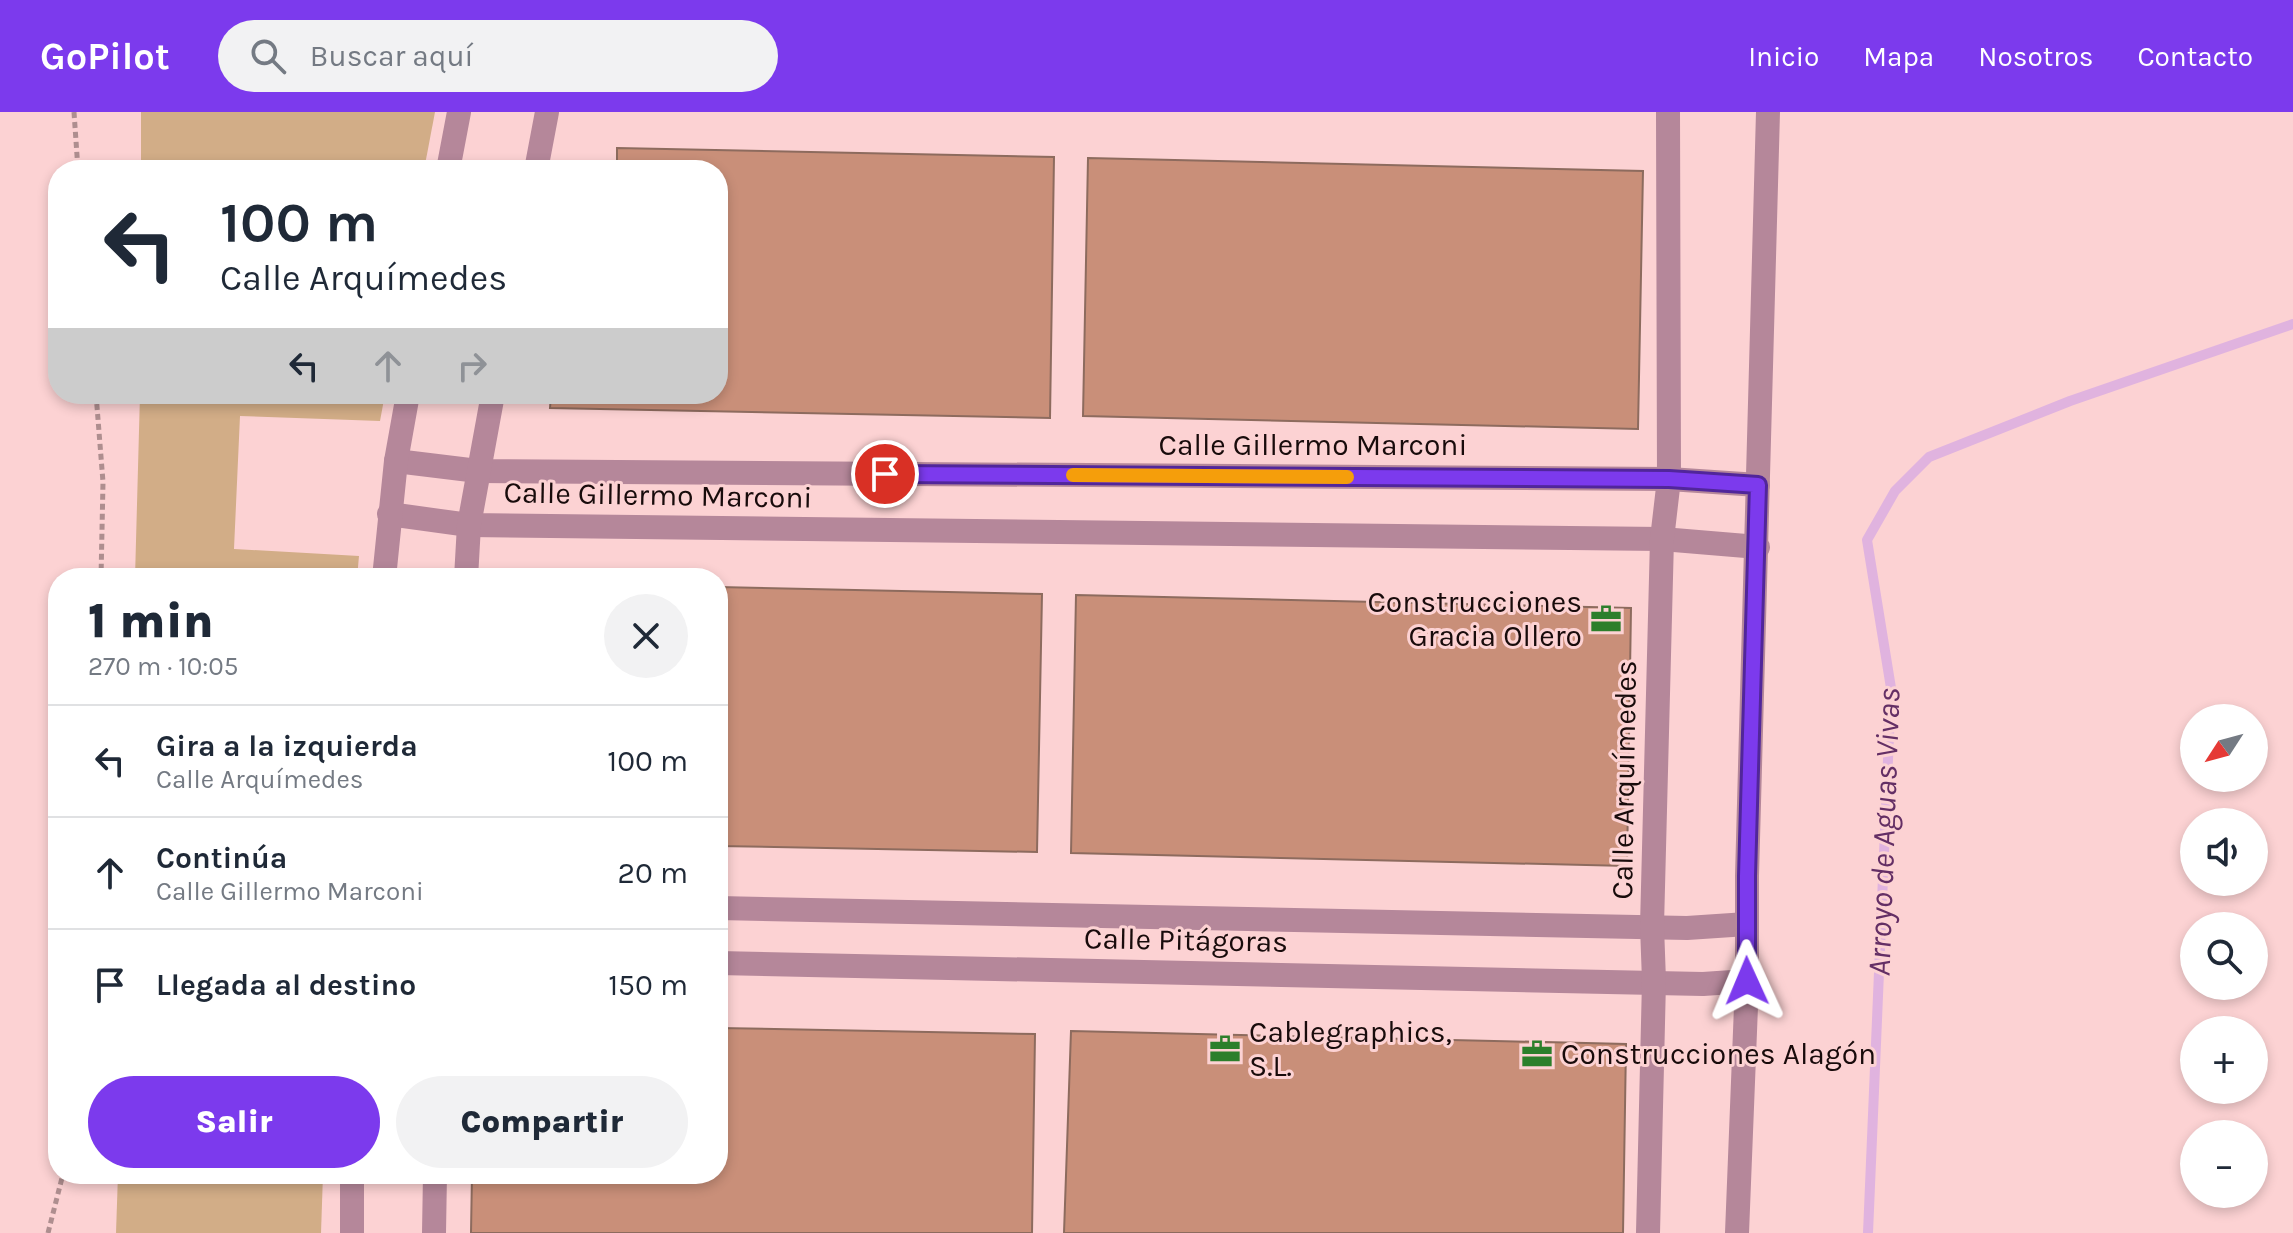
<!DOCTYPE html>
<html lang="es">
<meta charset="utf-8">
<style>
body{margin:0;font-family:Karla,sans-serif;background:#f2f2f3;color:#1f2937;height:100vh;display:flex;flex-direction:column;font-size:30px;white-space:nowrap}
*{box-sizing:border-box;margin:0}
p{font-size:26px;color:#747a83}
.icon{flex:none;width:44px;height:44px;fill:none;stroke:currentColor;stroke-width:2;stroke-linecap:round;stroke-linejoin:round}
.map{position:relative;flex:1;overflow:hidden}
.panel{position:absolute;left:48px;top:456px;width:680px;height:616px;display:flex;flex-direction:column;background:#fff;border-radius:32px;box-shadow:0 4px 12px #0003}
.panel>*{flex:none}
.hud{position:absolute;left:48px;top:48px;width:680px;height:244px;border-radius:32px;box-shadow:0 4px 12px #0003;background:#fff;color:#1f2937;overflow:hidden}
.needle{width:52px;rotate:234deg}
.controls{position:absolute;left:2180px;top:592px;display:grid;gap:16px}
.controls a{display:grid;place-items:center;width:88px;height:88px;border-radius:50%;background:#fff;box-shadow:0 4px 12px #0003;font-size:40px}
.pin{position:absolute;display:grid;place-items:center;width:68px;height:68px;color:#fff;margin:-34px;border:4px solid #fff;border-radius:50%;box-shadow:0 2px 8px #0007}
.me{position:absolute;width:88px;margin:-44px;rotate:359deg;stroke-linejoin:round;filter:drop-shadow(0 0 6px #0008)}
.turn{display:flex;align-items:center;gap:28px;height:168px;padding:0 40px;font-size:36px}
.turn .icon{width:104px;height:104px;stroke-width:2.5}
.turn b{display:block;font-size:56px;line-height:68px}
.lanes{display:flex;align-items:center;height:76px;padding:0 40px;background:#0003;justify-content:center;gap:40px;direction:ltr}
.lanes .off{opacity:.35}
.round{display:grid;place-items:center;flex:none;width:84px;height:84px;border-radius:42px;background:#f2f2f3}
.headline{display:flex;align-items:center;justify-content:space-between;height:136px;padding:0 40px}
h1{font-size:48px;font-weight:800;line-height:60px}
.action{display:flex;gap:16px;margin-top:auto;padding:16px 40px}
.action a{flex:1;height:92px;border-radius:48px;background:#7c3aed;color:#fff;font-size:32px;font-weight:800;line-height:92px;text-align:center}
.action a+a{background:#f2f2f3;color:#1f2937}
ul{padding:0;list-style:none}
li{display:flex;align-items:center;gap:24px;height:112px;padding:0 40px;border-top:2px solid #e0e1e3}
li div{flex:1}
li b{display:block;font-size:30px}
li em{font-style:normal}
header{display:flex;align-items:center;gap:48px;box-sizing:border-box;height:112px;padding:0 40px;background:#7c3aed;color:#fff}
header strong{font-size:38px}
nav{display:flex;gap:44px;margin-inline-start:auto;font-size:28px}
.search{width:560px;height:72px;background:#f2f2f3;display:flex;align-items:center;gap:20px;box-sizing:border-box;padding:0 28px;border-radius:44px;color:#747a83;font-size:30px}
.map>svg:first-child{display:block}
.green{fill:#d2ad87}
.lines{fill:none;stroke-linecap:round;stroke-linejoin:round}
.stream{stroke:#e0b3df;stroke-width:10}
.building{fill:#c98f79;stroke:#8d6b5e;stroke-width:2}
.path{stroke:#ae8e8f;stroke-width:5;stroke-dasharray:6 4;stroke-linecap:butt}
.street{stroke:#b5879a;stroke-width:24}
.route-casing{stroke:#51269a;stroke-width:20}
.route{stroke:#7c3aed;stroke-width:14}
.slow{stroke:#f59e0b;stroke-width:14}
.labels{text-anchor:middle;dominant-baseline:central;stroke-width:6;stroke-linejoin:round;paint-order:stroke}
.street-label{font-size:30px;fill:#180b0b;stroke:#fcd2d3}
.poi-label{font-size:30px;fill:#180b0b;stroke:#fcd2d3;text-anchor:start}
.water-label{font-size:32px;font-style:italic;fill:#642f65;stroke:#fcd2d3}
</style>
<header>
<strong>GoPilot</strong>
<div class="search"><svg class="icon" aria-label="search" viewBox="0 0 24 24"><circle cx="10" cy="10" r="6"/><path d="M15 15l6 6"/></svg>Buscar aquí</div>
<nav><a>Inicio</a><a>Mapa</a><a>Nosotros</a><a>Contacto</a></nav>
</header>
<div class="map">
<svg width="2293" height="1121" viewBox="0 0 2293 1121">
<rect width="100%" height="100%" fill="#fcd2d3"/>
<g class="green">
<polygon points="141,0 435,0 424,58 141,58"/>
<polygon points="140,282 385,282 380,309 240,304 234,437 359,444 357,466 135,466"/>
<polygon points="118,1062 323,1062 321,1121 116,1121"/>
</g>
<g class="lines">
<polyline class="stream" points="1868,1121 1891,576 1867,428 1895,379 1929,345 2070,289 2293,212"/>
</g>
<g class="building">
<polygon points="617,36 1054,45 1050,306 550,296 551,282 718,282 718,58 617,58"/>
<polygon points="1088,46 1643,59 1638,317 1083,304"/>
<polygon points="718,475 1042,482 1037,740 718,734"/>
<polygon points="1076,483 1631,496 1627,754 1071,741"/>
<polygon points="718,916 1035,922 1032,1121 471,1121 472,1062 718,1062"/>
<polygon points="1071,919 1626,932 1623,1121 1064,1121"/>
</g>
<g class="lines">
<g class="path">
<polyline points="74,0 78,58"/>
<polyline points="96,282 103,370 101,466"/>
<polyline points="48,1121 63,1062"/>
</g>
<g class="street">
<polyline points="448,58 459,0"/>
<polyline points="536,58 547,0"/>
<polyline points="396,349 478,359 1669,367 1758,373"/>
<polyline points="389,402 469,413 1662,427 1758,435"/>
<polyline points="384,466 396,349 408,282"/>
<polyline points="466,466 469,413 493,282"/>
<polyline points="718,796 1687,816 1747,812"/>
<polyline points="718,851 1703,872 1747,869"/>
<polyline points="352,1121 352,1062"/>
<polyline points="434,1121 435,1062"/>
<polyline points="1648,1121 1654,869 1652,814 1662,427 1669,367 1668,0"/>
<polyline points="1737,1121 1747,869 1747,764 1768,0"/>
</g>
</g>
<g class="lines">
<defs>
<polyline id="route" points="885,362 1669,367 1758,373 1747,764 1747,869"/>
</defs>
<use href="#route" class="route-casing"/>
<use href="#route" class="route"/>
<polyline class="slow" points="1073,363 1347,365"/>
</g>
<defs>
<symbol id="office-bare" viewBox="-9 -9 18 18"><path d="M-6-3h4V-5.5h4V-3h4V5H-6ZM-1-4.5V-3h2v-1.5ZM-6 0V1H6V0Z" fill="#2c7f2b" stroke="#fcd2d3" stroke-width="2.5" paint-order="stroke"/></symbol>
</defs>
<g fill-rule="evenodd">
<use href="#office-bare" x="1584" y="485" width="44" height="44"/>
<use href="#office-bare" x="1203" y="915" width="44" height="44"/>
<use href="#office-bare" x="1515" y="920" width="44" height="44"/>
</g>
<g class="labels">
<g class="street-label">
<text x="1313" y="333">Calle Gillermo Marconi</text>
<text transform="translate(658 383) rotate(1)">Calle Gillermo Marconi</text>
<text transform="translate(1624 668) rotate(-89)">Calle Arquímedes</text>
<text transform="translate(1186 828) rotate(1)">Calle Pitágoras</text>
</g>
<g class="poi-label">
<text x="1582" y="490" text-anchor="end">Construcciones<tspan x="1582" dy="34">Gracia Ollero</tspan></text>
<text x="1249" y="920">Cablegraphics,<tspan x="1249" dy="34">S.L.</tspan></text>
<text x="1561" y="942">Construcciones Alagón</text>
</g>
<g class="water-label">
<text transform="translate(1884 720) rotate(-88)">Arroyo de Aguas Vivas</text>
</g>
</g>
</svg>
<div class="controls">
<a><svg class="needle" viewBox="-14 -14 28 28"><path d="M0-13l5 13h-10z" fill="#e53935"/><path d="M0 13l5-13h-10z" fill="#747a83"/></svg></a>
<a><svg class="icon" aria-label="sound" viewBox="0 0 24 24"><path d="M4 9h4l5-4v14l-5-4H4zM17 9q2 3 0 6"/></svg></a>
<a><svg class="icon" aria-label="search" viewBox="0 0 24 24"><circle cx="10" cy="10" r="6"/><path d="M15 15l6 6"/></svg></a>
<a>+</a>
<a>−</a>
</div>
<div class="pin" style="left:885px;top:362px;background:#d93025"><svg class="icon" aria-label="arrive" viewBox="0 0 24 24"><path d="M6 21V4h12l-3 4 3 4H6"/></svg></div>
<svg class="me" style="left:1747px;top:869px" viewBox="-20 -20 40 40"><path d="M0-17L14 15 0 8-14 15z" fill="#7c3aed" stroke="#fff" stroke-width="4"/></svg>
<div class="hud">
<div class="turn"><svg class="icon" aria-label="left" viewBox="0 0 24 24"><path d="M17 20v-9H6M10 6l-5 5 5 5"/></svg><div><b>100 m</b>Calle Arquímedes</div></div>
<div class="lanes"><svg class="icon" aria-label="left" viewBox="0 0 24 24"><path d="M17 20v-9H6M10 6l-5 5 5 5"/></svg><svg class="icon off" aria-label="ahead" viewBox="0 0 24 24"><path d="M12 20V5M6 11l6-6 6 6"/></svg><svg class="icon off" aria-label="right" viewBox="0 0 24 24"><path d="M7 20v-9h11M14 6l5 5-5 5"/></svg></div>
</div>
<section class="panel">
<div class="headline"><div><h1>1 min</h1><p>270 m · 10:05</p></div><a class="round"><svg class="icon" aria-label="close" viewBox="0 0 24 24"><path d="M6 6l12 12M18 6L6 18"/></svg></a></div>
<ul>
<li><svg class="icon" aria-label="left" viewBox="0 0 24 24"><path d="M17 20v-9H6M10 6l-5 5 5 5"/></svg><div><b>Gira a la izquierda</b><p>Calle Arquímedes</p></div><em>100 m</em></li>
<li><svg class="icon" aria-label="ahead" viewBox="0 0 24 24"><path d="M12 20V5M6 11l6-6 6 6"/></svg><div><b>Continúa</b><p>Calle Gillermo Marconi</p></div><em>20 m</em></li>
<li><svg class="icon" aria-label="arrive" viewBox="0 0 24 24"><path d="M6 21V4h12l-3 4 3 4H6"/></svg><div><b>Llegada al destino</b></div><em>150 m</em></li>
</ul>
<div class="action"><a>Salir</a><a>Compartir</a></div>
</section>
</div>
